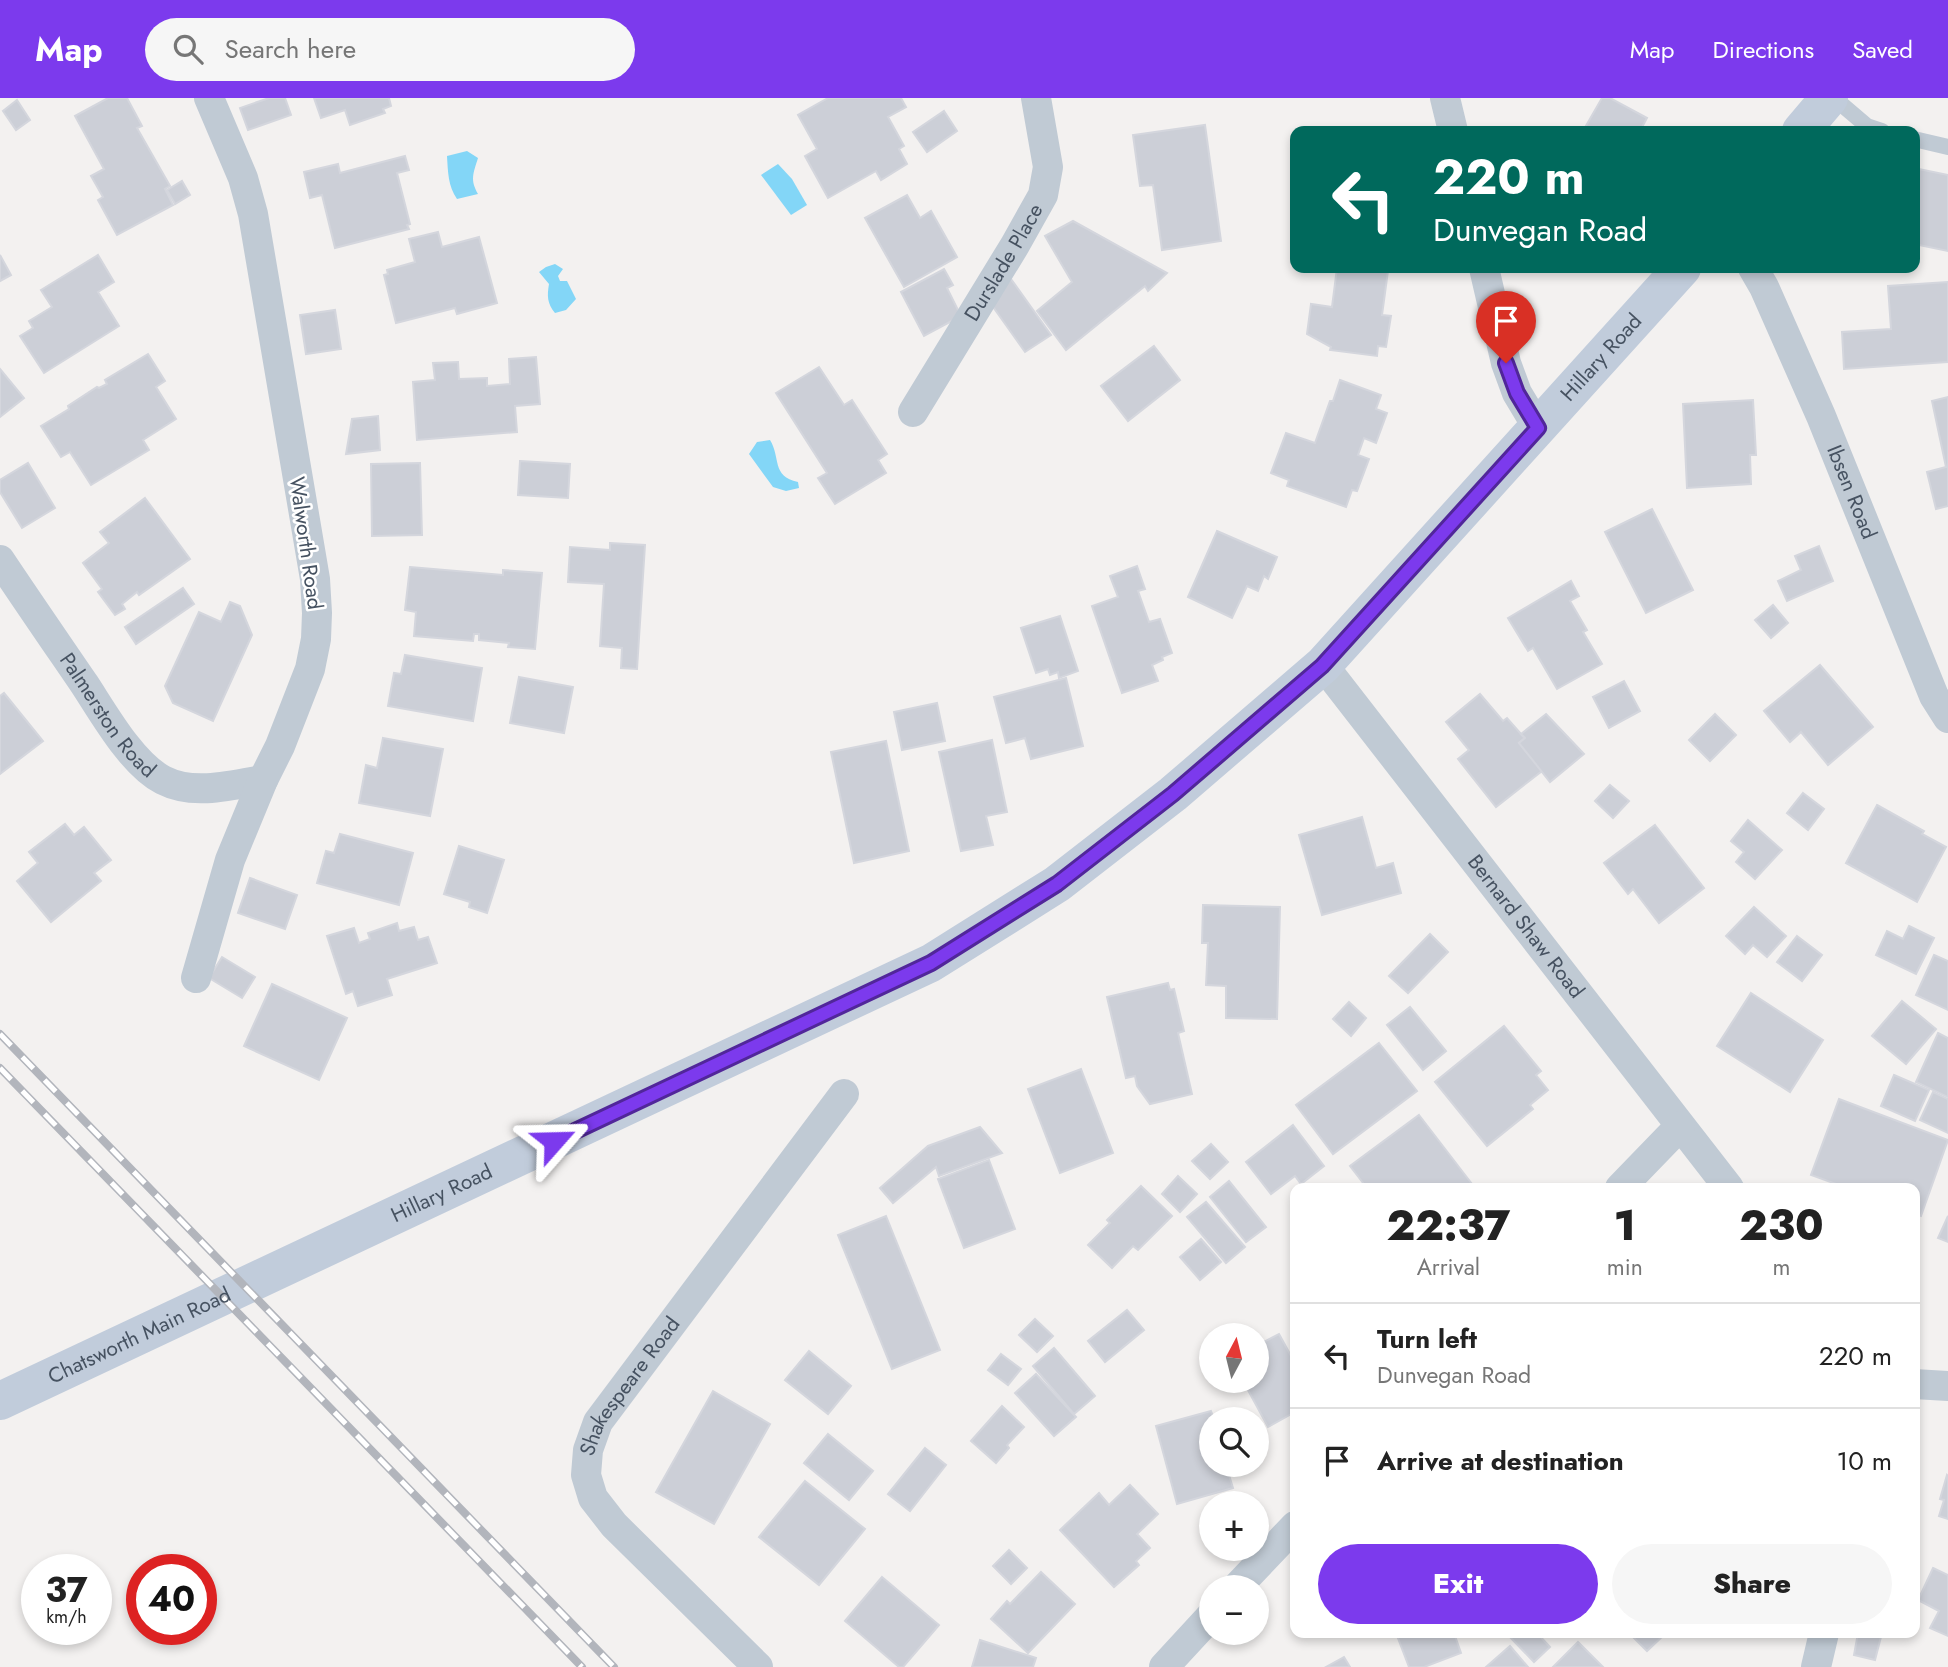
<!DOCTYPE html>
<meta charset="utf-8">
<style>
body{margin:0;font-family:Jost,sans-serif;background:#f6f6f6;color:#222;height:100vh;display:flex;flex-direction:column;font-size:26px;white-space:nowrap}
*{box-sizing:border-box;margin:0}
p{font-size:23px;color:#767676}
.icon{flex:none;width:38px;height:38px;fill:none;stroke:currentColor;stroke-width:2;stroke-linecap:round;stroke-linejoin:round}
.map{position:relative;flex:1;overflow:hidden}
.details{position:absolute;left:1290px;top:1085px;width:630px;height:455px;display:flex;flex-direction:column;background:#fff;border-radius:14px;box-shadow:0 4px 10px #0003}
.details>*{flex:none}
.banner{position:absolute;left:1290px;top:28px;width:630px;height:147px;border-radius:14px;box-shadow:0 4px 10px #0003;background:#00695c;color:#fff;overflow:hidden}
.needle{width:46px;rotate:7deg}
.fabs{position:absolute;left:1199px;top:1225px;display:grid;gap:14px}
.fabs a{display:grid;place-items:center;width:70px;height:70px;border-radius:50%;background:#fff;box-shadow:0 4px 10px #0003;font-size:35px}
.speed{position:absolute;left:21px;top:1456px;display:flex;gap:14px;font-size:35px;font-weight:700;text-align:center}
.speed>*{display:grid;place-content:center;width:91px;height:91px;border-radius:50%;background:#fff;box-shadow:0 4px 10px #0003;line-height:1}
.speed small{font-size:18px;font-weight:400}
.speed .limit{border:10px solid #d22;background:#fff;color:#111}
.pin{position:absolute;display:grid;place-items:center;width:60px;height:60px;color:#fff;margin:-72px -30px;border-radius:50% 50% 50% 0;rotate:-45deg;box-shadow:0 0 7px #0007}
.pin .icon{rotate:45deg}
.me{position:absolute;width:77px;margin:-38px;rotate:65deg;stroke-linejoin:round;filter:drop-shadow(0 0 5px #0008)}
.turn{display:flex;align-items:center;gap:24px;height:147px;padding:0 28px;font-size:32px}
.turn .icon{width:91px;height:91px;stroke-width:2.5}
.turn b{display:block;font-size:49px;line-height:60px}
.eta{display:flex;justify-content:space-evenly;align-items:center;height:119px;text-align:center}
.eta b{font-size:42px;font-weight:800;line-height:49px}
.action{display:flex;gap:14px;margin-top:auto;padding:14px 28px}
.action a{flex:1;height:80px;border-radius:42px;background:#7c3aed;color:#fff;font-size:28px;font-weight:800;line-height:80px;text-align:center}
.action a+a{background:#f6f6f6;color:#222}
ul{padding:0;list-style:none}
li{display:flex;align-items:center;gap:21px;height:105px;padding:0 28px;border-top:2px solid #e0e0e0}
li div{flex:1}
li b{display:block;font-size:26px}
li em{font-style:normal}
header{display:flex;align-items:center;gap:42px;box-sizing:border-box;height:98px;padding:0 35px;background:#7c3aed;color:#fff}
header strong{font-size:33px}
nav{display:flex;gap:38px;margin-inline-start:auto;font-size:24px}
.search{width:490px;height:63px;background:#f6f6f6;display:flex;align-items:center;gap:18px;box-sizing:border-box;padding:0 24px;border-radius:38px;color:#767676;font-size:26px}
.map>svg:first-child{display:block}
.water{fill:#83d6f7}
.building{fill:#cccfd7;stroke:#d4d6dd;stroke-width:2}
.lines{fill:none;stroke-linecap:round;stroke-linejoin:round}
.lane{stroke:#c0cad4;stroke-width:16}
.street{stroke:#c0cad4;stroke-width:30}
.secondary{stroke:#c1ccdb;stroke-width:38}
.rail-casing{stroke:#b2b5bc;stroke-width:8}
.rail{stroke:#fff;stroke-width:5;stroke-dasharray:16;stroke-linecap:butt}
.route-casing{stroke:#51269a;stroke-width:18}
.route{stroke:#7c3aed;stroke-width:12}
.labels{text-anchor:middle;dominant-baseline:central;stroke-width:5;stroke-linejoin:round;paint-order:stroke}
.street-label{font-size:21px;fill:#465261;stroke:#fff}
</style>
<header>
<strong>Map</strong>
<div class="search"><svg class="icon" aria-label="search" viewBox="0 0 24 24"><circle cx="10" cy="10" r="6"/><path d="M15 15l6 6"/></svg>Search here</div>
<nav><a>Map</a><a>Directions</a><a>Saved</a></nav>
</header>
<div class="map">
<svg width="1948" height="1569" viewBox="0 0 1948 1569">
<rect width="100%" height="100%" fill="#f3f1f0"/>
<g class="water">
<path d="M467 53 478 60C473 76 470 82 478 96L457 101C448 88 448 74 447 58Z"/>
<polygon points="778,66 792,81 807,107 791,117 761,77"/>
<path d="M555 166 563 171 558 178 560 183H567L576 201 566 212 555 215C547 205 547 198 549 186L539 174 546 169Z"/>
<path d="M770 342C781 360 771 378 798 384L799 390 786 393 773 389 749 356 757 344Z"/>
</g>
<g class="building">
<polygon points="108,0 127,0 142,28 137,30 170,88 165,91 173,107 117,137 98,102 103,99 91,78 104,71 75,18"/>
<polygon points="269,0 285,0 291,17 248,32 240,10"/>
<polygon points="314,0 389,0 391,8 383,11 385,15 350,27 345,12 321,20"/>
<polygon points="828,0 901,0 906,9 888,19 904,48 899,51 907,66 881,82 876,73 828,100 805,58 817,51 798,17"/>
<polygon points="1602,0 1610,0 1647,20 1640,33 1583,33"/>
<polygon points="17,2 30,22 16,32 3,13"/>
<polygon points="944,13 957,33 927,54 913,34"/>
<polygon points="1205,27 1221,143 1162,152 1153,87 1140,88 1133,37"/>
<polygon points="405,58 409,72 397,75 410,126 407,127 409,131 335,150 322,97 310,100 304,74 338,66 340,75"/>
<polygon points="1914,70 1948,77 1948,153 1914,146"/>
<polygon points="182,83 190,97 175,106 167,92"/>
<polygon points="907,97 920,120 931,113 957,159 904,189 865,120"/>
<polygon points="1073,123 1167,175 1148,193 1145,188 1066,252 1037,213 1072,184 1045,138"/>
<polygon points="438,134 442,149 479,139 497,205 457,216 455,210 396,225 384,177 388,176 387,172 415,164 409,141"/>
<polygon points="0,157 11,177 0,183"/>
<polygon points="98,157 114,184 98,194 119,228 44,275 20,238 33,230 29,223 52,209 41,192"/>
<polygon points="1337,170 1362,170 1388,173 1382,217 1391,218 1386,249 1378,248 1377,258 1330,252 1331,249 1307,236 1311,206 1332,209"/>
<polygon points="944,171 953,187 947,190 961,218 924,238 901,194"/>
<polygon points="1011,181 1051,237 1025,254 991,206"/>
<polygon points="1948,184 1948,264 1844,271 1842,234 1891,231 1888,188"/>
<polygon points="335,212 341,251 306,256 300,217"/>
<polygon points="1154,248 1180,282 1128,323 1101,288"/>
<polygon points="148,256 165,283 156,289 176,321 143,342 149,352 91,387 70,354 61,359 41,328 69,311 68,308 97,289 99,290 107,286 105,282"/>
<polygon points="536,259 540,306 515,308 517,334 417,342 413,284 435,282 433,265 458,264 459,281 487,280 487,288 510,286 509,261"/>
<polygon points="819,269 844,307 852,302 887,356 878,362 886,375 835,406 818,380 827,375 776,295"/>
<polygon points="0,271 24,300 0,319"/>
<polygon points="1340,282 1381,297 1376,311 1387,315 1376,345 1364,340 1358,357 1369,361 1357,393 1352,392 1346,409 1287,388 1289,382 1271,375 1286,335 1315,345 1330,303 1333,303"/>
<polygon points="1948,299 1948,408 1936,411 1927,374 1946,369 1932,303"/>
<polygon points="1753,302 1756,357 1750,357 1751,386 1687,390 1683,306"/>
<polygon points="378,318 380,352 346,356 352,321"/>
<polygon points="520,363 570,366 568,400 518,397"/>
<polygon points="28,365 55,410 22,430 0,394 0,382"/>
<polygon points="420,365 422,437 372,438 371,366"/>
<polygon points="145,400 190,461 139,497 137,494 122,506 125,511 115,517 98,494 102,491 83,465 109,445 100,434"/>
<polygon points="1652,411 1693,492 1646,515 1605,434"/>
<polygon points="1217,433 1277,459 1268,481 1264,478 1258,493 1247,488 1232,520 1188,499"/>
<polygon points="610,445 645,447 637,571 621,570 622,550 600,548 604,486 568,484 570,449 610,452"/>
<polygon points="1819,448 1833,483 1787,503 1778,483 1801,472 1795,458"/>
<polygon points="1137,468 1145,491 1138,493 1149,524 1160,521 1172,555 1162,559 1163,562 1152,567 1158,583 1122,595 1092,508 1118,499 1110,478"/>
<polygon points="410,469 503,477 503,472 542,475 535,551 508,549 509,545 479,542 479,536 474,536 473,543 414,538 416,514 405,512"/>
<polygon points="1571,483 1579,498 1570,503 1587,532 1583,534 1602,566 1557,591 1533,550 1528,553 1508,520"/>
<polygon points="183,490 194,506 136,546 125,529"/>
<polygon points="230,504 240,508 252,537 213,623 173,605 165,588 199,514 221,524"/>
<polygon points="1773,507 1788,525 1771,540 1755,522"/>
<polygon points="1060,518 1078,573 1059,580 1058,574 1050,577 1048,571 1036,575 1021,530"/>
<polygon points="405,557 482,570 473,623 388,608 394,575 401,576"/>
<polygon points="1820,567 1873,629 1828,667 1801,634 1790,644 1764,613"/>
<polygon points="519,579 573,589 564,635 510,625"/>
<polygon points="1066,580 1083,648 1031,661 1025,640 1006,645 994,599"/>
<polygon points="1624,583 1640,613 1609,630 1593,599"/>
<polygon points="4,595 43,643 0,676 0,598"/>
<polygon points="1480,596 1503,623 1507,620 1521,636 1525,640 1519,645 1542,673 1496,709 1458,661 1469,652 1446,624"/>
<polygon points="937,605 945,643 902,652 894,614"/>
<polygon points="1546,616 1584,656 1550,684 1519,645 1525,640 1521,636"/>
<polygon points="1715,616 1736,637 1710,663 1689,642"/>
<polygon points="383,640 443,651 430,718 359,705 366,667 377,670"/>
<polygon points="992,642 1007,714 986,718 993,747 961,753 939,654"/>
<polygon points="886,643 909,753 854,765 831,654"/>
<polygon points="1610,687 1629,703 1613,720 1595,703"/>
<polygon points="1803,695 1824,711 1808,732 1787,715"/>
<polygon points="1877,707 1924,733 1922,736 1946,749 1917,804 1846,765"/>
<polygon points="1362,719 1376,770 1393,765 1401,795 1322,817 1299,737"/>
<polygon points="1748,722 1782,752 1755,781 1736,764 1744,754 1731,743"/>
<polygon points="65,726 74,737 84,729 111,762 94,775 101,783 51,824 17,783 38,765 29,754"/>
<polygon points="1655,727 1704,790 1659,825 1633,791 1628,796 1604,765"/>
<polygon points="340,736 413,755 399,807 317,785 326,753 334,755"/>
<polygon points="459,748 504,762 487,815 469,809 470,804 444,796"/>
<polygon points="250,780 297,797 285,831 238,815"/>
<polygon points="1203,807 1280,809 1277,921 1226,920 1226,888 1206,887 1208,845 1202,845"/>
<polygon points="1754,809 1786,838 1767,859 1753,847 1745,856 1726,838"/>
<polygon points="397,825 399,833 414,829 418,842 428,839 437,865 387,881 392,897 358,908 353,893 346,896 327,838 354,830 359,845 370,841 368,835"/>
<polygon points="1909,828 1934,840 1916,876 1876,857 1887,833 1903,841"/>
<polygon points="1430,836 1448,854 1408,895 1389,878"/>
<polygon points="1797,838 1822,857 1802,883 1777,864"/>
<polygon points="1934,857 1948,863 1948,912 1916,897"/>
<polygon points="222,859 255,879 242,900 209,880"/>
<polygon points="1168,885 1170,892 1174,891 1184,933 1178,935 1192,996 1150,1006 1137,988 1135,978 1126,980 1107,899"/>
<polygon points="272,886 347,920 319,982 244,948"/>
<polygon points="1751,895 1823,942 1790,994 1717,948"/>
<polygon points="1902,903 1936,931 1906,966 1872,938"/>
<polygon points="1349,904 1366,920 1351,938 1333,921"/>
<polygon points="1410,909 1446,953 1423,972 1387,927"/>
<polygon points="1504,928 1541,973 1536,977 1548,992 1530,1007 1533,1011 1487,1048 1435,984"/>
<polygon points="1938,935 1948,940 1948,999 1916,984"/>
<polygon points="1379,945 1417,993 1333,1056 1296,1007"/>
<polygon points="1081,971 1113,1055 1060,1075 1028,991"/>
<polygon points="1894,977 1929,992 1915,1023 1881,1008"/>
<polygon points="1933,994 1948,1001 1948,1035 1920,1022"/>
<polygon points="1839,1001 1948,1042 1921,1118 1914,1115 1914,1090 1847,1090 1811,1077"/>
<polygon points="1419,1017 1472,1086 1467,1090 1367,1090 1350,1068"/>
<polygon points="1293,1027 1324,1068 1301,1086 1295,1078 1271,1096 1246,1064"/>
<polygon points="980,1029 1002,1055 939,1078 936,1069 893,1105 880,1090 928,1048"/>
<polygon points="1211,1046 1228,1064 1210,1081 1192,1063"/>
<polygon points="989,1062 1015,1131 964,1150 938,1081"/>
<polygon points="1178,1078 1197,1096 1180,1114 1162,1096"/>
<polygon points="1229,1083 1266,1129 1246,1144 1210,1099"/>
<polygon points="1141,1088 1172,1118 1138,1152 1133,1148 1112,1170 1088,1147 1110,1125 1107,1122"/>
<polygon points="1206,1104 1245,1149 1226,1165 1187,1119"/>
<polygon points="886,1118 940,1252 892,1271 838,1137"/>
<polygon points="1948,1118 1948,1144 1938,1140"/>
<polygon points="1201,1141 1221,1164 1200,1182 1180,1159"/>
<polygon points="1127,1212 1144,1232 1105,1264 1088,1243"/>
<polygon points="1035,1221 1053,1238 1037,1254 1019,1237"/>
<polygon points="1279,1236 1295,1265 1295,1314 1268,1329 1243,1283 1256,1283 1256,1248"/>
<polygon points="1054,1250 1095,1298 1074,1316 1033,1268"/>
<polygon points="809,1253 851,1288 828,1316 785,1282"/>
<polygon points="1001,1256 1021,1271 1008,1287 988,1272"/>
<polygon points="1036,1276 1076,1319 1054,1338 1015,1295"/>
<polygon points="713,1293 770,1326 714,1426 656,1394"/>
<polygon points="1002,1308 1024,1329 1007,1347 1009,1350 996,1365 971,1343"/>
<polygon points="1211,1313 1214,1321 1211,1321 1211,1367 1226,1367 1233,1390 1177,1406 1156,1328"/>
<polygon points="828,1336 873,1373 849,1402 804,1365"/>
<polygon points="925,1350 946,1367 910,1413 888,1396"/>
<polygon points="1947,1377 1948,1378 1948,1421 1939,1418 1944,1402 1940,1401"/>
<polygon points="805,1383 865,1431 819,1487 759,1439"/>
<polygon points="1130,1387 1158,1416 1137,1436 1150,1450 1136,1463 1139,1467 1114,1489 1060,1432 1099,1395 1109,1407"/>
<polygon points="1009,1452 1027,1470 1011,1486 993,1468"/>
<polygon points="1933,1470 1948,1477 1948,1538 1930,1530 1939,1513 1918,1502"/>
<polygon points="1041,1474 1075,1506 1028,1555 991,1521 1007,1503 1010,1506"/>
<polygon points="882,1479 939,1527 903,1569 899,1569 845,1523"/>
<polygon points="1396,1535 1454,1535 1461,1555 1424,1569 1409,1569"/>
<polygon points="1506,1535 1537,1535 1550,1549 1534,1564"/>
<polygon points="1629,1535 1666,1535 1647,1553"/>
<polygon points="1858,1535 1882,1535 1875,1562 1854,1557"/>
<polygon points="980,1542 1036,1560 1033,1569 972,1569"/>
<polygon points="1578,1544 1603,1569 1553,1569"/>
<polygon points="1510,1548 1528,1569 1486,1569"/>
<polygon points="1344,1559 1350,1569 1326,1569"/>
</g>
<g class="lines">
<g class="lane">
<polyline points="1834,0 1867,28 1882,33"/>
<polyline points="1914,41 1948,49"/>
</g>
<g class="street">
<polyline points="1445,0 1453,33"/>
<polyline points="1484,170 1506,265 1517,295 1538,330"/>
<path id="s1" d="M1753 170 1764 189 1821 318 1934 598 1948 620"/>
<path id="s2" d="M913 314 1015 147 1043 97 1048 69 1036 0"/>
<path id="s3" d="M0 462C28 504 57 546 85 587 104 616 132 666 163 682 194 698 230 687 263 682"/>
<path id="s4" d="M1323 567 1729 1090"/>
<polyline points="196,880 230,762 263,682 280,648 310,571 316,541 317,515 315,481 253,116 243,80 209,0"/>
<polyline points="1620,1090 1680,1028"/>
<polyline points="1914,1286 1948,1288"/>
<polyline points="1237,1489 1295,1428"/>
<path id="s5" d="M758 1569 614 1427 593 1400 586 1377 588 1352 598 1324 844 996"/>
<polyline points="1164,1569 1211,1518"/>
<polyline points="1816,1569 1824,1535"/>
</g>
<g class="secondary">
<polyline points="1801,33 1829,0"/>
<path id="s6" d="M0 1303 931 865 1057 786 1173 696 1323 567 1682 170"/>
</g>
<defs>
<g id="rail">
<polyline points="0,936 614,1569"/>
<polyline points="0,970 582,1569"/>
</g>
</defs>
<use href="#rail" class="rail-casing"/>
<use href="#rail" class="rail"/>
</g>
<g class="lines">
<defs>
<polyline id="route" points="554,1043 931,865 1057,786 1173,696 1322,568 1538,330 1517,295 1506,265"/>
</defs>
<use href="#route" class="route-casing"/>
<use href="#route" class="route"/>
</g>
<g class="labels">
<g class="street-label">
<text stroke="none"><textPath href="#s2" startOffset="175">Durslade Place</textPath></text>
<text stroke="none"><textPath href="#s6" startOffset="1937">Hillary Road</textPath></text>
<text stroke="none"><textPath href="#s1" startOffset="245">Ibsen Road</textPath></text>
<text transform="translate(306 445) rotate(82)">Walworth Road</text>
<text stroke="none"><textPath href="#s3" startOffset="189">Palmerston Road</textPath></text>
<text stroke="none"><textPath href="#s4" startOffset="331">Bernard Shaw Road</textPath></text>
<text stroke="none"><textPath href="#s6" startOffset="488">Hillary Road</textPath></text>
<text stroke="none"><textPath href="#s6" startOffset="154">Chatsworth Main Road</textPath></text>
<text stroke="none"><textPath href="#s5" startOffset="362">Shakespeare Road</textPath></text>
</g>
</g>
</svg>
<div class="fabs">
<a><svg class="needle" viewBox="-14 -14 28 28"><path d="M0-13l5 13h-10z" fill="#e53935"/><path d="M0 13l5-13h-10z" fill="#767676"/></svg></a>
<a><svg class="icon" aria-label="search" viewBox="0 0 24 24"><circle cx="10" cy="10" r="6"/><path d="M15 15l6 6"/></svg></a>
<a>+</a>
<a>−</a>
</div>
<div class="speed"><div>37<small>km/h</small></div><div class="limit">40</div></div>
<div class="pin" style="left:1506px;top:265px;background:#d93025"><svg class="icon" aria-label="arrive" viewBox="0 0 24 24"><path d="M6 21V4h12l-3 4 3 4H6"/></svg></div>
<svg class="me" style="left:554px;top:1043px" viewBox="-20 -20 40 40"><path d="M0-17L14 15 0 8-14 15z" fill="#7c3aed" stroke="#fff" stroke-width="4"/></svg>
<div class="banner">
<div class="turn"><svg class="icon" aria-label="left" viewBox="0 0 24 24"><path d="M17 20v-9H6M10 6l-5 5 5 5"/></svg><div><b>220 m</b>Dunvegan Road</div></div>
</div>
<section class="details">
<div class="eta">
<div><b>22:37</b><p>Arrival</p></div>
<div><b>1</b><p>min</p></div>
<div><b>230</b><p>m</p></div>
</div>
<ul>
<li><svg class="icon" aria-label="left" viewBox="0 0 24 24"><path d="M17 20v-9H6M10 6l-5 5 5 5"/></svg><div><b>Turn left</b><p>Dunvegan Road</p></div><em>220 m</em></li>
<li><svg class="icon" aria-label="arrive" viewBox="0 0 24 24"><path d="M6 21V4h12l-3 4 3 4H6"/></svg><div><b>Arrive at destination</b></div><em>10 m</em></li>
</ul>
<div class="action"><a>Exit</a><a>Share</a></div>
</section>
</div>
